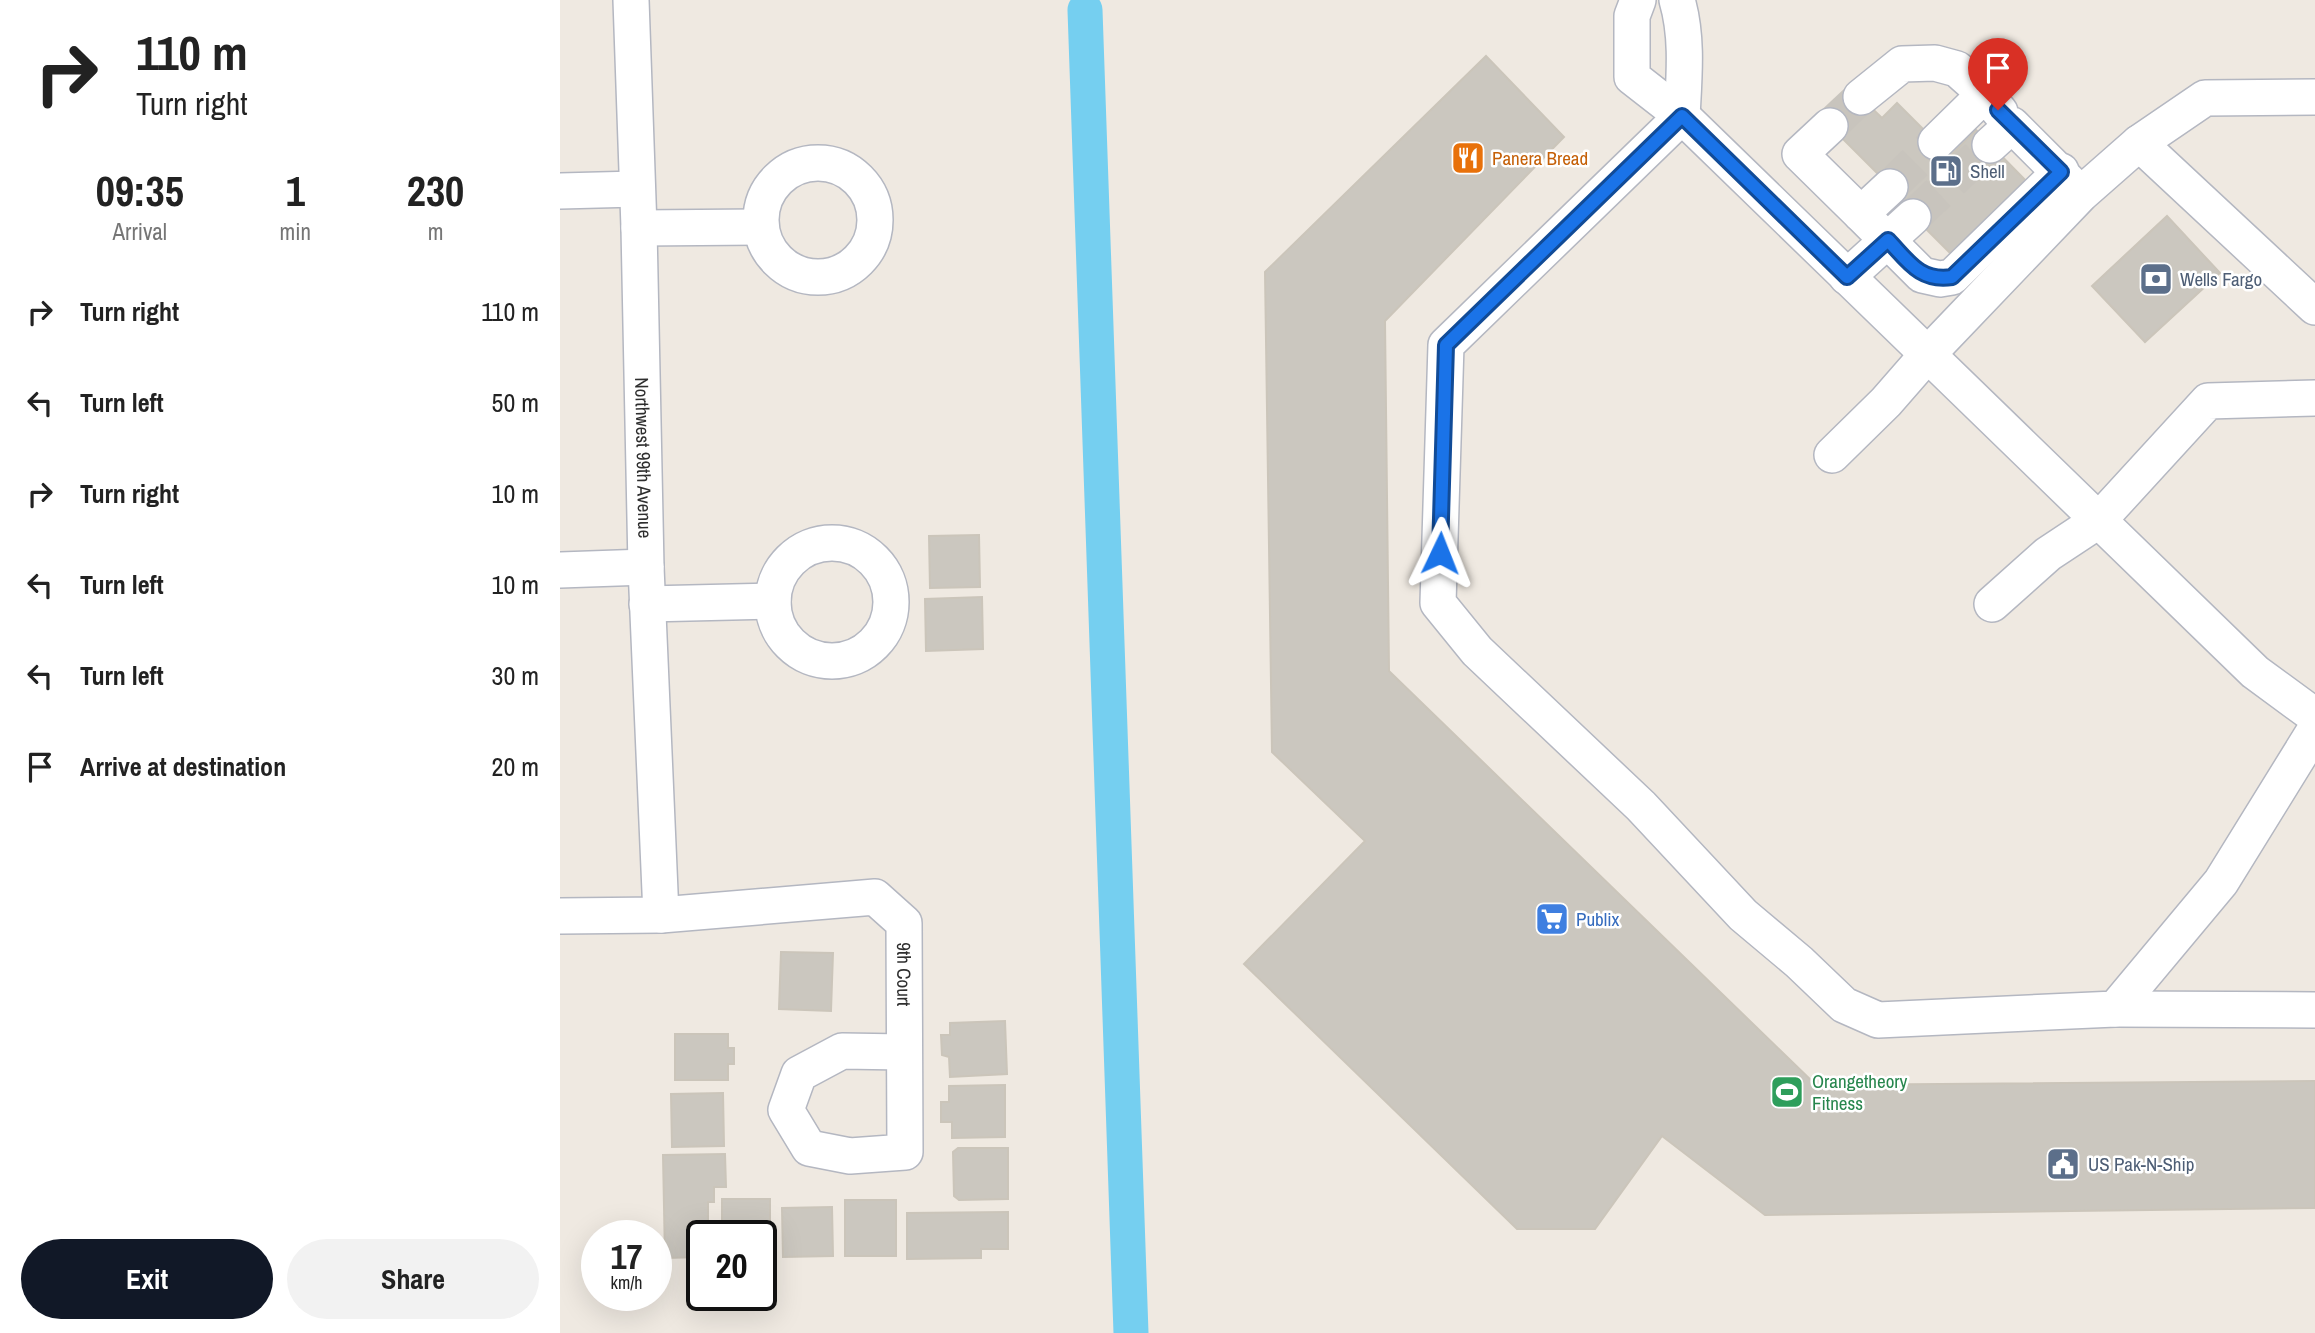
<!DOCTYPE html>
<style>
body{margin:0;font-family:"Archivo Narrow",sans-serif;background:#f2f2f2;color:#222;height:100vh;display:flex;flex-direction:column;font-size:26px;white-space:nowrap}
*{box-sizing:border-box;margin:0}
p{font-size:23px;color:#767676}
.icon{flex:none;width:38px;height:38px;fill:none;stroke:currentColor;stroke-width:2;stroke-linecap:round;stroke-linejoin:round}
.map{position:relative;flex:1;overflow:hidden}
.details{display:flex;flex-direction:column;background:#fff;width:560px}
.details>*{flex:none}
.top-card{background:#fff;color:#222;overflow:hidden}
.speed{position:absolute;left:21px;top:1220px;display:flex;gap:14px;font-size:35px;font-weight:700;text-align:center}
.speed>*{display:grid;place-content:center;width:91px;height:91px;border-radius:50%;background:#fff;box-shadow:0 7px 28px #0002;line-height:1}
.speed small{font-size:18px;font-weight:400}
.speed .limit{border:4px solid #111;border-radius:10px;background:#fff;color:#111}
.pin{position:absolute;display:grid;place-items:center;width:60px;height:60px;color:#fff;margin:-72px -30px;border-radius:50% 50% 50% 0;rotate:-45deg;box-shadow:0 0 7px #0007}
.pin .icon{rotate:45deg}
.me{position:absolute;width:77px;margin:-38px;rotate:2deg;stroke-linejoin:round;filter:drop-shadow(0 0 5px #0008)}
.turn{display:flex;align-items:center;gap:24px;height:147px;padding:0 21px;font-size:32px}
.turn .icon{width:91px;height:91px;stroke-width:2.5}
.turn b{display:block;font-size:49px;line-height:60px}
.eta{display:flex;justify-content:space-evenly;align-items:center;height:119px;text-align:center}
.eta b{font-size:42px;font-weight:700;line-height:49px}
.cta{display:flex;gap:14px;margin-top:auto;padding:14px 21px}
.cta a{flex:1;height:80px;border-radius:42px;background:#111827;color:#fff;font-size:28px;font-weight:700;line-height:80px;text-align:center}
.cta a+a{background:#f2f2f2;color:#222}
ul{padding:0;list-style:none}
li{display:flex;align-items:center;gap:21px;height:91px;padding:0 21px}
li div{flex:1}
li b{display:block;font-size:26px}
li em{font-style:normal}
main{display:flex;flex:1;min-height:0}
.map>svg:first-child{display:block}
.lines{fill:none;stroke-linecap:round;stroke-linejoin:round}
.canal{stroke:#75cff0;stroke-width:35}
.building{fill:#cbc7bf;stroke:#cbc5ba;stroke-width:2}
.minor-tunnel{stroke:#c8c4bd;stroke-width:35;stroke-dasharray:35 18;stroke-linecap:butt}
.minor-casing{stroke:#b4b7c1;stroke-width:38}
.minor{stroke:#fff;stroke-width:35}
.route-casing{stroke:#114b97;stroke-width:18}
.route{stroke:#1a73e8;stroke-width:12}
.labels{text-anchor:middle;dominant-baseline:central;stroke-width:5;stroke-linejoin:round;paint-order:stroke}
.food-label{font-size:19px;fill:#c56008;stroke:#fff;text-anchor:start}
.service-label{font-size:19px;fill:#4e5e75;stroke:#fff;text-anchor:start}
.street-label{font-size:19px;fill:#2e2e2e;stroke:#fff}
.shop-label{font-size:19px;fill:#366cbe;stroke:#fff;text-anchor:start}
.leisure-label{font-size:19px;fill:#27864d;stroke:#fff;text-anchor:start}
</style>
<main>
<section class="details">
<div class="top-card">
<div class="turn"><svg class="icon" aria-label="right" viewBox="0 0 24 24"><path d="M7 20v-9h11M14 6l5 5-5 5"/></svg><div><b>110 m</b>Turn right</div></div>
</div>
<div class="eta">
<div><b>09:35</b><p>Arrival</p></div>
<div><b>1</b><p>min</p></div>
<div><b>230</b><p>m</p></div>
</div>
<ul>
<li><svg class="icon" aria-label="right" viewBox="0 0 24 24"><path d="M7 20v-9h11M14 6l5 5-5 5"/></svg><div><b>Turn right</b></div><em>110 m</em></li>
<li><svg class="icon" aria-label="left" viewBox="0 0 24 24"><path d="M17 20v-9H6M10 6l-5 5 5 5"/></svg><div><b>Turn left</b></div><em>50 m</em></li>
<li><svg class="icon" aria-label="right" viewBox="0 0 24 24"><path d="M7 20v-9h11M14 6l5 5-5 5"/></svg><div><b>Turn right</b></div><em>10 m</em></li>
<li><svg class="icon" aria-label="left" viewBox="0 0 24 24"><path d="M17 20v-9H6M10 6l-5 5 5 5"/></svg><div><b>Turn left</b></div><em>10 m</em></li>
<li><svg class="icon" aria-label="left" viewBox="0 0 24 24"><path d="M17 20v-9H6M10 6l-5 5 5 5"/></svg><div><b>Turn left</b></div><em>30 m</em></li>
<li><svg class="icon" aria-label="arrive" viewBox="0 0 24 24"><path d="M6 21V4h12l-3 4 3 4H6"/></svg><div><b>Arrive at destination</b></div><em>20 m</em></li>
</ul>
<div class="cta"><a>Exit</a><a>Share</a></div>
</section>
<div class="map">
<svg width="1755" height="1333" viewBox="0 0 1755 1333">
<rect width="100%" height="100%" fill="#efe9e1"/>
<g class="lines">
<polyline class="canal" points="525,10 571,1333"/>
</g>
<g class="building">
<polygon points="926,56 1004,137 825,321 829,671 1256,1085 1755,1081 1755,1208 1205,1215 1102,1136 1035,1229 957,1229 684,964 805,841 712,752 705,272"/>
<polygon points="1295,92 1322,118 1337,103 1390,156 1416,130 1473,188 1399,262 1335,198 1337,193 1265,121"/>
<polygon points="1607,216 1660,273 1585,342 1532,286"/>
<polygon points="419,535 420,587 370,588 369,536"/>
<polygon points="422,597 423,649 366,651 365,599"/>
<polygon points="221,952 273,953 271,1011 219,1009"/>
<polygon points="445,1021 447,1074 390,1077 389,1057 382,1055 381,1035 390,1035 390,1023"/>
<polygon points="115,1034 168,1034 168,1048 174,1048 174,1064 168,1064 168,1080 115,1080"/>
<polygon points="445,1085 445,1137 392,1138 392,1122 381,1122 381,1102 389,1102 389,1086"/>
<polygon points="163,1093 164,1146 112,1147 111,1094"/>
<polygon points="398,1148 448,1148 448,1199 399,1200 394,1196 393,1152"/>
<polygon points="165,1154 166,1187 154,1187 154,1202 148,1202 148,1236 142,1236 142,1257 105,1258 103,1155"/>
<polygon points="162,1199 210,1199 210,1258 201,1258 201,1236 162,1236"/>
<rect x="285" y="1200" width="51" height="56"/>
<polygon points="272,1207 273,1256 223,1257 222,1208"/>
<polygon points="448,1212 448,1249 421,1249 421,1258 347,1259 347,1213"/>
</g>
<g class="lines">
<g class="minor-tunnel">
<polyline points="1270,126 1301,97"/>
<polyline points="1330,187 1376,142"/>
<polyline points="1353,217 1430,145"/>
</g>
<defs>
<g id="minor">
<path id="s1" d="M71 0 79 228 86 567 101 915"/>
<polyline points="1078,0 1072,16 1072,77 1122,116 1695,672 1755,716"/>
<path d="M1117 0C1128 37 1124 78 1122 116L886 345 878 603 917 651 1081 806 1183 915 1239 962 1284 1005 1318 1020 1555 1009 1661 882 1755 730"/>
<polyline points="1301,97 1342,64 1375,63 1397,69 1425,94"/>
<polyline points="1270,126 1240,154 1301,214"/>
<polyline points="1376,142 1425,94 1440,112"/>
<polyline points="1579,143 1755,307"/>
<polyline points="1430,145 1452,125 1516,189"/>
<circle cx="258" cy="220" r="57"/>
<polyline points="1330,187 1301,214 1362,275 1380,279 1392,277 1501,171"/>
<polyline points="0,191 77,189"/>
<polyline points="79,228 200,227"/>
<polyline points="1287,277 1353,217"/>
<polyline points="1272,455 1326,402 1367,355 1521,194 1579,143 1645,98 1755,97"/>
<circle cx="272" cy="602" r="59"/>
<polyline points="0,570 86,567"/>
<polyline points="87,604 213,601"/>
<polyline points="1432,604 1488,554 1538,521 1648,401 1755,398"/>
<path id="s2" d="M0 916 101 915 315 897 344 923 345 1152 290 1156 249 1148 226 1110 239 1074 282 1051 344 1052"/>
<polyline points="1555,1009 1755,1010"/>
</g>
</defs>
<use href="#minor" class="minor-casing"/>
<use href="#minor" class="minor"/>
</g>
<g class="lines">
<defs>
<path id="route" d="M880 553 886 345 1122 116 1287 277 1328 240C1348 261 1360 282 1392 277L1501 172 1438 110"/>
</defs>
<use href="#route" class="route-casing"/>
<use href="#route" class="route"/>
</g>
<defs>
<symbol id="restaurant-square" viewBox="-11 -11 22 22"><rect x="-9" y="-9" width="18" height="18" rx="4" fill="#e8710a" stroke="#fff"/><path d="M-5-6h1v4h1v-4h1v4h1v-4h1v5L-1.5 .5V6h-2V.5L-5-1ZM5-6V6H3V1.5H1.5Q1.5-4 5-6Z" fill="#fff"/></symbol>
<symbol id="fuel-square" viewBox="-11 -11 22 22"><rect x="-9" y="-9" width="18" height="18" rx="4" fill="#5c6f8a" stroke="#fff"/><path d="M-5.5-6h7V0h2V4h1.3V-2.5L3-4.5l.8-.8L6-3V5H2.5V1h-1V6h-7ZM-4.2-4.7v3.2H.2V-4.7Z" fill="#fff"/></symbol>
<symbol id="bank-square" viewBox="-11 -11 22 22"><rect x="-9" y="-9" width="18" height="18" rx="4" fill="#5c6f8a" stroke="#fff"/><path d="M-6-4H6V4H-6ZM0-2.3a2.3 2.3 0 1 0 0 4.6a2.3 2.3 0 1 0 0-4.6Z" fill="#fff"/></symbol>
<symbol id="supermarket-square" viewBox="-11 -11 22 22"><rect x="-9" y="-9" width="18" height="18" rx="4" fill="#3f7fe0" stroke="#fff"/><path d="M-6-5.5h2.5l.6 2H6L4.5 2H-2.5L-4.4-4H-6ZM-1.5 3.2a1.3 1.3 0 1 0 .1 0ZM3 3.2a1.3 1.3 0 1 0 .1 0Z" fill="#fff"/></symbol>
<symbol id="stadium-square" viewBox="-11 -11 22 22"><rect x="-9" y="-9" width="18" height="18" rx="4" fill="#2e9e5b" stroke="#fff"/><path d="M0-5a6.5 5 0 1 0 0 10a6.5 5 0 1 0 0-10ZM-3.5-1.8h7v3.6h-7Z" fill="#fff"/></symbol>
<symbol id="civic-square" viewBox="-11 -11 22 22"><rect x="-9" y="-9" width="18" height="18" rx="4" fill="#5c6f8a" stroke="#fff"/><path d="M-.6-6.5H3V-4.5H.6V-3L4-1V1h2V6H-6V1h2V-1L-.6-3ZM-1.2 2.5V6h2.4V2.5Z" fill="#fff"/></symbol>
</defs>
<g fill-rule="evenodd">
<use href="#restaurant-square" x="889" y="139" width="38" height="38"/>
<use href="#fuel-square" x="1367" y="152" width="38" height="38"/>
<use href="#bank-square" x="1577" y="260" width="38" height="38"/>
<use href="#supermarket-square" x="973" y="900" width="38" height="38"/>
<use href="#stadium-square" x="1208" y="1073" width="38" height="38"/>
<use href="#civic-square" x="1484" y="1145" width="38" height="38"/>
</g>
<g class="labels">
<g class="food-label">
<text x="932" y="158">Panera Bread</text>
</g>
<g class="service-label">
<text x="1410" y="171">Shell</text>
<text x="1620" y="279">Wells Fargo</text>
<text x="1528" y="1164">US Pak-N-Ship</text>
</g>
<g class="street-label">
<text stroke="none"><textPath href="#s1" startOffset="458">Northwest 99th Avenue</textPath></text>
<text stroke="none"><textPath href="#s2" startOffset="406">9th Court</textPath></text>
</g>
<g class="shop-label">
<text x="1016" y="919">Publix</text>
</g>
<g class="leisure-label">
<text x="1252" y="1081">Orangetheory<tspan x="1252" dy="22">Fitness</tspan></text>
</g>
</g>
</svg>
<div class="speed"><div>17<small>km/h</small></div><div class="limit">20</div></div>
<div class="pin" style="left:1438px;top:110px;background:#d93025"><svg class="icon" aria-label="arrive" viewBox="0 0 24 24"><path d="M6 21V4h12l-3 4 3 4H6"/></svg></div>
<svg class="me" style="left:880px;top:553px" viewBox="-20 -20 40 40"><path d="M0-17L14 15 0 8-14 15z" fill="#1a73e8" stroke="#fff" stroke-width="4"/></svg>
</div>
</main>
